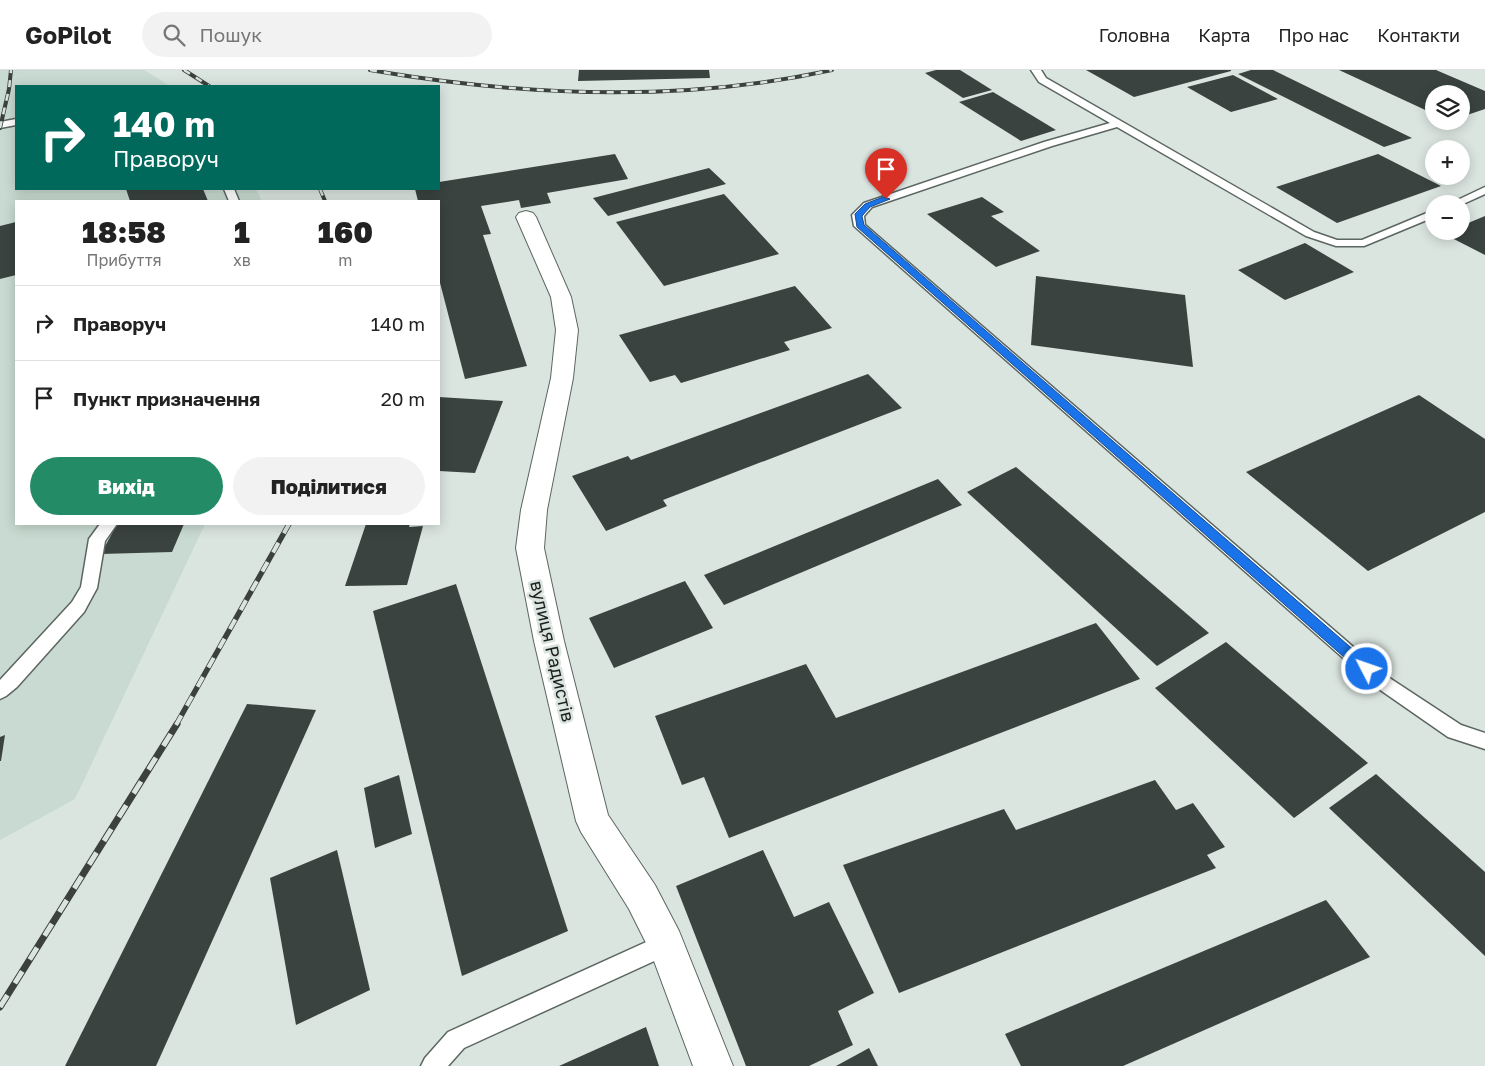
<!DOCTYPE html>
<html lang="uk">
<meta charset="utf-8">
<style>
body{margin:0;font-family:"Golos Text",sans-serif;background:#f2f2f2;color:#222;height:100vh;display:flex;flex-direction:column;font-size:19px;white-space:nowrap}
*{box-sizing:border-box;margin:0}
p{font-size:16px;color:#767676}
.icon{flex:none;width:28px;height:28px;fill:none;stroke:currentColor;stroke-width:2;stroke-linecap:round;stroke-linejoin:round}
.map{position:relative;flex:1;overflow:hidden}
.details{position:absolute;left:15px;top:130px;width:425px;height:325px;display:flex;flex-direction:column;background:#fff;border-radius:0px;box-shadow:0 2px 12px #0003}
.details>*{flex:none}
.top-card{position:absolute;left:15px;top:15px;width:425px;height:105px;border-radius:0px;box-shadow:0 2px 12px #0003;background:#00695c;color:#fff;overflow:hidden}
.controls{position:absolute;left:1425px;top:15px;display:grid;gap:10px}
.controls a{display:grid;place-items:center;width:45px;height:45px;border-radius:50%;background:#fff;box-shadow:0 2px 12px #0003;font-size:25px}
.pin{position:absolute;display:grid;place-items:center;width:42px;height:42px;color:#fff;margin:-51px -21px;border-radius:50% 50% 50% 0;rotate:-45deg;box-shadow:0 0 5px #0007}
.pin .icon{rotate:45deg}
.me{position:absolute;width:55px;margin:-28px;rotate:311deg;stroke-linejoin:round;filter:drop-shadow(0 0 4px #0008)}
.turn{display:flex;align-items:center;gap:18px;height:105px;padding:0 15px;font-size:22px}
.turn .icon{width:65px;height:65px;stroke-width:2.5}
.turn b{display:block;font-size:35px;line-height:42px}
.eta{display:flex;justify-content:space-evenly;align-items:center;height:85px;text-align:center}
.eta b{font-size:30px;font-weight:800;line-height:35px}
.button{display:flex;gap:10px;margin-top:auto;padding:10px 15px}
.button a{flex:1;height:58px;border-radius:30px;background:#248b67;color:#fff;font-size:20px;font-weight:800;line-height:58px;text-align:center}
.button a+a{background:#f2f2f2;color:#222}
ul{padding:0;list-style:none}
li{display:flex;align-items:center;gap:15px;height:75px;padding:0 15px;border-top:1px solid #e0e0e0}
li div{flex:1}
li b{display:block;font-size:19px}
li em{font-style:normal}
header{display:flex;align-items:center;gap:30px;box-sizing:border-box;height:70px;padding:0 25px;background:#fff;border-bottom:1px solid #e0e0e0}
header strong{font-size:24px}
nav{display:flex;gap:28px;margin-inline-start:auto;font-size:18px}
.search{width:350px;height:45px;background:#f2f2f2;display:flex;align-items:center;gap:12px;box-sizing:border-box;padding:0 18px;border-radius:28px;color:#767676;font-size:19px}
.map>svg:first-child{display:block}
.built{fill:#c8dad1}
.building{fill:#3a433f}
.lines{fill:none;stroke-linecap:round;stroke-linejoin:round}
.lane-casing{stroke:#5c6661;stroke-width:3}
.street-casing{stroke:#5c6661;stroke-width:2}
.lane{fill:#fff;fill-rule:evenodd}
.street{fill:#fff;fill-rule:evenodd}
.rail-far2-casing{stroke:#3c413e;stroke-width:4}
.rail-far1-casing{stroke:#3c413e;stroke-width:5.5}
.rail-casing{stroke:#3c413e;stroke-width:7}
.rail-far2{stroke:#dbe5e0;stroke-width:2.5;stroke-dasharray:7;stroke-linecap:butt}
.rail-far1{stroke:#dbe5e0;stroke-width:4;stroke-dasharray:11;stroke-linecap:butt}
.rail{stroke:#dbe5e0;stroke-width:5;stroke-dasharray:14;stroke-linecap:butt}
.route{fill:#1a73e8;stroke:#114b97}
.labels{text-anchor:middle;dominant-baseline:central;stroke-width:5;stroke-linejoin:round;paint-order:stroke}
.street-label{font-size:18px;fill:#1c201e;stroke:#dbe5e0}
</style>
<header>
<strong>GoPilot</strong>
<div class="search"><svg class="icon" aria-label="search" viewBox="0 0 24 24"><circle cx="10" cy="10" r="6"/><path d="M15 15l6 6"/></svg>Пошук</div>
<nav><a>Головна</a><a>Карта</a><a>Про нас</a><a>Контакти</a></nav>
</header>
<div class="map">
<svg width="1485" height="996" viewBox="0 0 1485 996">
<rect width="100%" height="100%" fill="#dbe5e0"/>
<polygon class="built" points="0,0 144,0 170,16 16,16 16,119 256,119 262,131 16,131 16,454 205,454 75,729 0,770"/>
<g class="building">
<polygon points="579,0 709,0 710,8 578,11"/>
<polygon points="936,0 960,0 992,20 963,28 925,3"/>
<polygon points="1086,0 1231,0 1231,1 1134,27"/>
<polygon points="1251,0 1273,0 1412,68 1384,77 1238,4"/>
<polygon points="1339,0 1436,0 1485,21 1485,39 1461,47 1461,24 1434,24 1434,44"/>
<polygon points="1233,5 1278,29 1231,42 1187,17"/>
<polygon points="993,22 1056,60 1021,71 959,32"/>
<polygon points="615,84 628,109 547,123 551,133 521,138 519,130 481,136 491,164 483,165 527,296 465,309 439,209 439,131 418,131 415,119 439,119 439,112"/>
<polygon points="1378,84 1441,116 1337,153 1276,117"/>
<polygon points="709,98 726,114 608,146 593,128"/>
<polygon points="126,119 203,119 208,131 130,131"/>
<polygon points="724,124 779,184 664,216 616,152"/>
<polygon points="982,127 1004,142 991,146 1040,181 996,197 927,144"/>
<polygon points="1485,146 1485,185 1444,164 1450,161 1461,161 1461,156"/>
<polygon points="16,152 16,205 0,209 0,156"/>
<polygon points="1305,173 1354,202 1285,230 1238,200"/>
<polygon points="1036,206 1185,225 1193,297 1031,275"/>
<polygon points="795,216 832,258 784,272 790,280 681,313 675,305 650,312 619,265"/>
<polygon points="868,304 902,338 663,430 667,436 606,461 572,406 628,386 631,390"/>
<polygon points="1419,325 1485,369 1485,442 1368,501 1246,402"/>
<polygon points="439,327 503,331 475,403 439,401"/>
<polygon points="1016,397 1209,563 1157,596 967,422"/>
<polygon points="938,409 962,435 724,535 704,505"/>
<polygon points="117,454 184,454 172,482 101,484"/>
<polygon points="366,454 410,454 409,457 423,456 407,515 345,516"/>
<polygon points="685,511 713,558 614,598 589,548"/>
<polygon points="456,514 568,861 462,906 373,541"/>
<polygon points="1096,553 1140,609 729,768 704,707 682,715 655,646 806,594 836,648"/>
<polygon points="1226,572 1368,693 1294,748 1155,618"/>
<polygon points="247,634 316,640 156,996 65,996"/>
<polygon points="5,665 1,691 0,691 0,667"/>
<polygon points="1376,704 1485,802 1485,886 1329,738"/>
<polygon points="399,705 412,764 375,778 364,718"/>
<polygon points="1155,710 1176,740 1193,733 1225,777 1207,785 1216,798 899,923 843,795 1004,739 1016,760"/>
<polygon points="337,780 370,920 296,955 270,808"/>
<polygon points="763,780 794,847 829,832 874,923 838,941 853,975 809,996 746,996 676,816"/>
<polygon points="1326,830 1370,887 1123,996 1021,996 1005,964"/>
<polygon points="646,957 659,996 559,996"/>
<polygon points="869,978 878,996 836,996"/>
</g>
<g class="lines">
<defs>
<g id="lane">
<polygon points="1031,0 1041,0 1046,8 1314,162 1337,170 1362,170 1434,140 1434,147 1364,176 1336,176 1306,166 1117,57 1052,76 872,137 864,146 865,155 1388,607 1461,655 1485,663 1485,679 1448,667 1376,617 854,156 852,145 864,133 1044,72 1110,53 1039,12"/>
<polygon points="16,49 16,55 0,58 0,52"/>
<polygon points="1485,117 1485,124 1461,135 1449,134"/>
<polygon points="224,119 234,119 239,131 229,131"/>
<polygon points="100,454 117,454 105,471 97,518 84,542 17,617 6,626 0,629 0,610 72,532 81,517 89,469"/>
<polygon points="666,863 674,866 677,874 674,882 464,978 448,996 421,996 425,988 448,962"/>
</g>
<polygon id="street" points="526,141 533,143 536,147 571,227 578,260 573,308 547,440 544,478 564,571 608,745 655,815 679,861 733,996 693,996 651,883 629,839 581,762 576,751 534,571 516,478 521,440 551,308 556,260 551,227 516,147 519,143"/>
</defs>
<use href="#lane" class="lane-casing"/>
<use href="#street" class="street-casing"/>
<use href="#lane" class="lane"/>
<use href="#street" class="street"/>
<defs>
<g id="rail-far2">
<polyline points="184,0 209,16"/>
<path d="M370 0C521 26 681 33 832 0"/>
<polyline points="0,58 9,19 11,0"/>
<polyline points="320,119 325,131"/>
</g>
<polyline id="rail-far1" points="176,655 289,454"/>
<polyline id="rail" points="0,937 177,654"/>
</defs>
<use href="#rail-far2" class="rail-far2-casing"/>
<use href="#rail-far1" class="rail-far1-casing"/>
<use href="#rail" class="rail-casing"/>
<use href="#rail-far2" class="rail-far2"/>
<use href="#rail-far1" class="rail-far1"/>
<use href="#rail" class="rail"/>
</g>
<polygon class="route" points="883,127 890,129 870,137 862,146 864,155 1371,595 1373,599 1371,603 1367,604 1362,603 857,157 855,144 865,134"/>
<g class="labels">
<g class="street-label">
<text transform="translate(553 581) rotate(77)">вулиця Радистів</text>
</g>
</g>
</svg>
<div class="controls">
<a><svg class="icon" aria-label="layers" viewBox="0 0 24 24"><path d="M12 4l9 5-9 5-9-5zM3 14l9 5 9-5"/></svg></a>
<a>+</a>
<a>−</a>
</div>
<div class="pin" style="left:886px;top:129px;background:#d93025"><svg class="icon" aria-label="arrive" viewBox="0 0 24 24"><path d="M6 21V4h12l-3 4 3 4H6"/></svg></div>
<svg class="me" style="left:1367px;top:599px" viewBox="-20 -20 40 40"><circle r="17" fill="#1a73e8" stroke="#fff" stroke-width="3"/><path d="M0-11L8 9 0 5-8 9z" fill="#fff"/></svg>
<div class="top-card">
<div class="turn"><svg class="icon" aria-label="right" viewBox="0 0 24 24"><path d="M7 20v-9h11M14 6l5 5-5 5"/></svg><div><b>140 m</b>Праворуч</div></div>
</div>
<section class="details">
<div class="eta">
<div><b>18:58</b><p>Прибуття</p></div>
<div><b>1</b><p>хв</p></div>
<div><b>160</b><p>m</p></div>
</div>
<ul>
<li><svg class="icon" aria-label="right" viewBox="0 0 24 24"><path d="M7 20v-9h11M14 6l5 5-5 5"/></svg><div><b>Праворуч</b></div><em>140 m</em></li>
<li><svg class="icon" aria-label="arrive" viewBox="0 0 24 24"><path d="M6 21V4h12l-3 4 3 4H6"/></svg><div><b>Пункт призначення</b></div><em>20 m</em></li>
</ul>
<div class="button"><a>Вихід</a><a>Поділитися</a></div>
</section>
</div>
